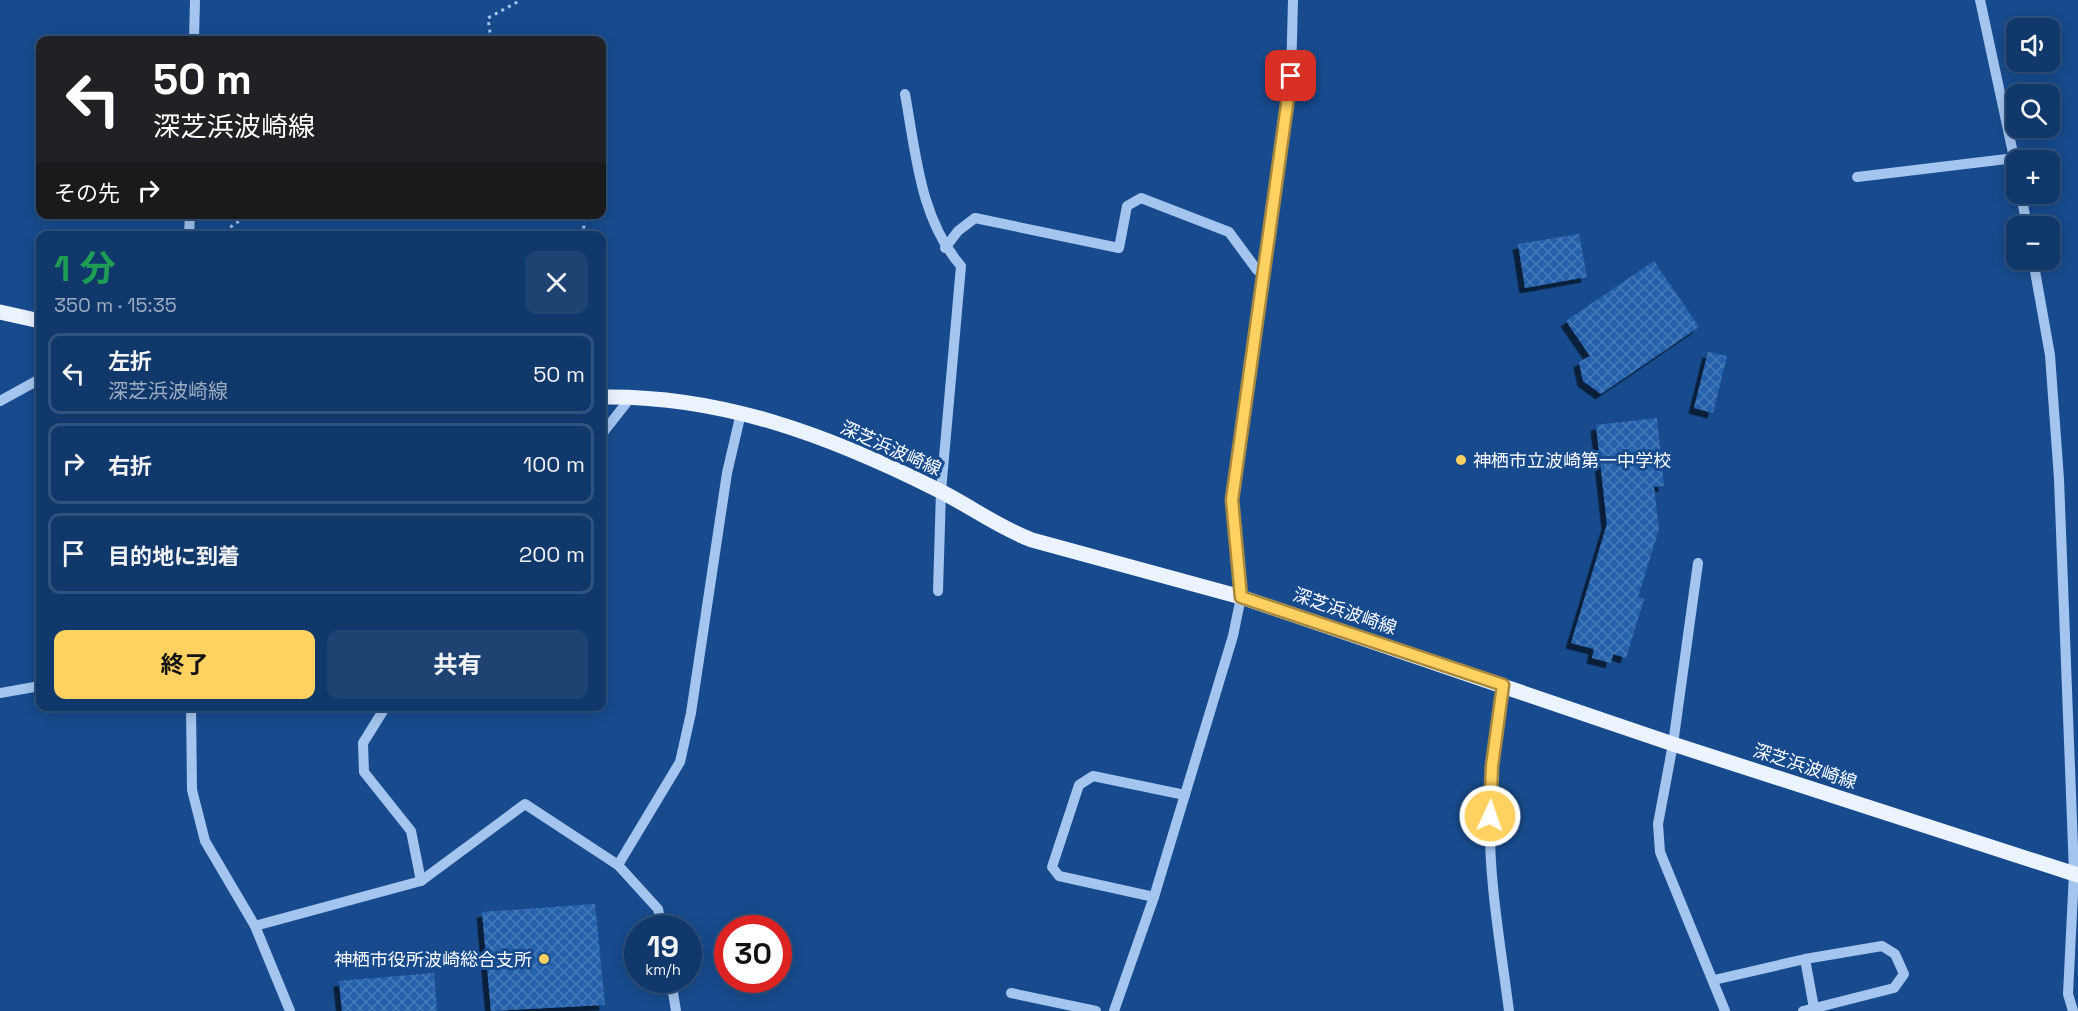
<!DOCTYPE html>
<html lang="ja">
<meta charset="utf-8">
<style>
body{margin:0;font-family:"Space Grotesk","Noto Sans JP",sans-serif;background:#1e4372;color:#f1f3f6;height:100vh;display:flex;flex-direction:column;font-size:22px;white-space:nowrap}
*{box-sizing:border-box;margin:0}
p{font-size:20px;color:#9cacc1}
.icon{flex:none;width:33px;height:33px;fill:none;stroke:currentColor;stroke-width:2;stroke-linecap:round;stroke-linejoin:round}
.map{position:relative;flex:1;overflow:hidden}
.sheet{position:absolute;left:36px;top:231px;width:570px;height:480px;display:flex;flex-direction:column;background:#11386a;border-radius:12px;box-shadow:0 3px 15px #0003,0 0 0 2px #30527e}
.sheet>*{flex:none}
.guide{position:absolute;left:36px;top:36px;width:570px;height:183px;border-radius:12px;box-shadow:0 3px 15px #0003,0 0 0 2px #30527e;background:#202124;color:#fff;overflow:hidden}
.controls{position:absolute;left:2006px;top:18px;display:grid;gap:12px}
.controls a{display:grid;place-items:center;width:54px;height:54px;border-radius:12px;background:#11386a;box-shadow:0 3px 15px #0003,0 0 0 2px #30527e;font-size:30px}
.speed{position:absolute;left:624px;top:915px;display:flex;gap:12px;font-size:30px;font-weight:700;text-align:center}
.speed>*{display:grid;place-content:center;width:78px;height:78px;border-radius:50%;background:#11386a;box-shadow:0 3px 15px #0003,0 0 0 2px #30527e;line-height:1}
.speed small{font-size:15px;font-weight:400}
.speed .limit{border:9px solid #d22;background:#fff;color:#111}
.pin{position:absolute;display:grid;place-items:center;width:51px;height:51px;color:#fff;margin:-26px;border-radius:12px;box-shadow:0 3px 9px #0006}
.me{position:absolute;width:66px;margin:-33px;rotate:3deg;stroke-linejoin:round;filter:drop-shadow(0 0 4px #0008)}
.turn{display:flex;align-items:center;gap:21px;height:126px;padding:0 18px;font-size:27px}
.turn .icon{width:78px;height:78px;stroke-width:2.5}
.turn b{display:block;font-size:42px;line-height:51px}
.then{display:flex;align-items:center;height:57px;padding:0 18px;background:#0003;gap:12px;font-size:22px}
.round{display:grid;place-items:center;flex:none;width:63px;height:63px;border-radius:12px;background:#1e4372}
.summary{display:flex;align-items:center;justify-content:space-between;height:102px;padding:0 18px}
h1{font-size:36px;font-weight:700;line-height:45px;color:#1e9e55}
.button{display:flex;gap:12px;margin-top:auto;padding:12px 18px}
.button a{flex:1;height:69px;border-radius:12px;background:#ffd161;color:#111;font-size:24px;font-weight:700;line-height:69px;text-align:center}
.button a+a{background:#1e4372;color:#f1f3f6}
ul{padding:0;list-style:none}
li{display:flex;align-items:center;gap:18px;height:81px;margin:0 12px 9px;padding:0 6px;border:3px solid #30527e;border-radius:12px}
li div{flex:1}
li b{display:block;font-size:22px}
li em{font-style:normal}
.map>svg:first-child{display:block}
.building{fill:url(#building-cross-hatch);filter:url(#shadow)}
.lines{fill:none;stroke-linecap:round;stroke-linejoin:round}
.path{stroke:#a3c5ef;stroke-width:3;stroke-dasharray:3 4.5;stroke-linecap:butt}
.minor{stroke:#a3c5ef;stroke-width:10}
.major{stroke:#ebf3ff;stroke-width:15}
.route-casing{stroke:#a6883f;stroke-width:15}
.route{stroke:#ffd161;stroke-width:10}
.poi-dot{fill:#ffd161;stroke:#174b8d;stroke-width:2}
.labels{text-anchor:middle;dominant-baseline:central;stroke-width:6;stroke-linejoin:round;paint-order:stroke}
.street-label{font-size:18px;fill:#fff;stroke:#174b8d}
.poi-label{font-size:18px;fill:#fff;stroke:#174b8d;text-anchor:start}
</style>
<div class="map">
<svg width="2078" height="1011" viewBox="0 0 2078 1011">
<defs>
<pattern id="building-cross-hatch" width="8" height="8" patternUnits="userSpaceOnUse" patternTransform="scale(1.5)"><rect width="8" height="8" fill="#2662ac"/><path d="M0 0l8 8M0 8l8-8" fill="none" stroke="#477ab8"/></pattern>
<filter id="shadow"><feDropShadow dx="-5.5" dy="5.5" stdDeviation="0" flood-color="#0009"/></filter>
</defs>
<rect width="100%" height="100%" fill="#174b8d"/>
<g class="building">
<polygon points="1579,234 1587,277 1525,288 1518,244"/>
<polygon points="1654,261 1699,327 1601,394 1583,381 1579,362 1590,356 1566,321"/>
<polygon points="1708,352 1727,356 1713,413 1694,408"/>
<polygon points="1657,418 1664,486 1654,487 1659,529 1638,597 1644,599 1626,658 1613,654 1611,663 1592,658 1594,649 1571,643 1607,524 1596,425"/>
<polygon points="595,904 605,1005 491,1011 482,912"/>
<polygon points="434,973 437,1011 342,1011 339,981"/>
</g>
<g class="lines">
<g class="path">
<polyline points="491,40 488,18 521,0"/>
<polyline points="218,236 249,214"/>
<polyline points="583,236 585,214"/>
</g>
<g class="minor">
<polyline points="1980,0 2016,167"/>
<polyline points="194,40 195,0"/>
<path d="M905 94C916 154 920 219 961 266L941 491 938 591"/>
<polyline points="1857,177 2015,158"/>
<polyline points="2021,194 2027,226"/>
<polyline points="189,236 190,214"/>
<polyline points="945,248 958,231 975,218 1119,248 1127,206 1141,198 1229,232 1257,270 1263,273"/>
<polyline points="2033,260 2050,355 2059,479 2074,873 2068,994 2073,1011"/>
<polyline points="0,401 40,379"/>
<polyline points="602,434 631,397"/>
<polyline points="1698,563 1673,744 1658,824 1660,852 1725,1011"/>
<path d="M1503 685C1497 728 1491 770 1490 813 1488 877 1501 948 1509 1011"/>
<polyline points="0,693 40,686"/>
<polyline points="191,706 192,790 205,841 255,926 290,1011"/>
<polyline points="386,706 363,743 364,772 411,831 421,881 525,804 618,865 658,909 662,928"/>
<polyline points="618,865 680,762 691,713 727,473 741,413"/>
<polyline points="1154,897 1059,876 1052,867 1079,785 1093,776 1185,795"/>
<polyline points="255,926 421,881"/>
<polyline points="1805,959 1814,1008"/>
<polyline points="671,980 676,1011"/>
<polyline points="1714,980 1805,959 1882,946 1895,954 1904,974 1894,988 1803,1011"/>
<polyline points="1011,993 1096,1011"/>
<polyline points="1114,1011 1154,897 1233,636 1241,597 1232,500 1291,77 1293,0"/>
</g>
<g class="major">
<polyline points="0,312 40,321"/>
<path d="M602 397C722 395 830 436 936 489 969 505 997 527 1032 540L1241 597 1673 744 2078 875"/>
</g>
</g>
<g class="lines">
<defs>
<polyline id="route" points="1291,76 1232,500 1241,597 1503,685 1492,766 1490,816"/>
</defs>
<use href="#route" class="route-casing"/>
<use href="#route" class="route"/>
</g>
<g class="poi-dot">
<circle cx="1461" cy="460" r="6"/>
<circle cx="544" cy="959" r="6"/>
</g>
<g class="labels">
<g class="street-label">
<text transform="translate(891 448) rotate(24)">深芝浜波崎線</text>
<text transform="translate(1345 611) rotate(19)">深芝浜波崎線</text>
<text transform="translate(1805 766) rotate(18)">深芝浜波崎線</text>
</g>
<g class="poi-label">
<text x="1473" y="460">神栖市立波崎第一中学校</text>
<text x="532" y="959" text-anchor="end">神栖市役所波崎総合支所</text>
</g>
</g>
</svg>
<div class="controls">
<a><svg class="icon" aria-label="sound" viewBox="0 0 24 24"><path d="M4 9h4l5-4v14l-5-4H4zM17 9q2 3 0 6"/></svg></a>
<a><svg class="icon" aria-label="search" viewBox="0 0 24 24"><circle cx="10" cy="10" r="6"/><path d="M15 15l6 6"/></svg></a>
<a>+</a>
<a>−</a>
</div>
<div class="speed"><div>19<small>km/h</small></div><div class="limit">30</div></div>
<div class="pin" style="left:1291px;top:76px;background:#d93025"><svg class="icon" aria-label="arrive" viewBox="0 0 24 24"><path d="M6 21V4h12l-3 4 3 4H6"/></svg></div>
<svg class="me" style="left:1490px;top:816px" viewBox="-20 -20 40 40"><circle r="17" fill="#ffd161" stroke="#fff" stroke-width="3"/><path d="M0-11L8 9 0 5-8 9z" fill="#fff"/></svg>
<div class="guide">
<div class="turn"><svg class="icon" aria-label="left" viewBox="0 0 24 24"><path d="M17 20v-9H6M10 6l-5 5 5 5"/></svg><div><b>50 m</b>深芝浜波崎線</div></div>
<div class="then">その先<svg class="icon" aria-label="right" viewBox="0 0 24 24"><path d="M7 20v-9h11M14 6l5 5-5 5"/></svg></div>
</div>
<section class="sheet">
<div class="summary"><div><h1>1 分</h1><p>350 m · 15:35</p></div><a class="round"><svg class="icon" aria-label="close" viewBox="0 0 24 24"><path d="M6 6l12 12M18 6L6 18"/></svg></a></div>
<ul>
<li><svg class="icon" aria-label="left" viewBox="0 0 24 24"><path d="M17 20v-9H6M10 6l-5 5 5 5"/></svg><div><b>左折</b><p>深芝浜波崎線</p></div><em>50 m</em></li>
<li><svg class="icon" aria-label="right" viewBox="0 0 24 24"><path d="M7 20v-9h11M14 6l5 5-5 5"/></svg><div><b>右折</b></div><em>100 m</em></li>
<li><svg class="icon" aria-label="arrive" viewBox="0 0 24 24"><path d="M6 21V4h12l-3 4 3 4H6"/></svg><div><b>目的地に到着</b></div><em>200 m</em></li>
</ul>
<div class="button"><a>終了</a><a>共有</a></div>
</section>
</div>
